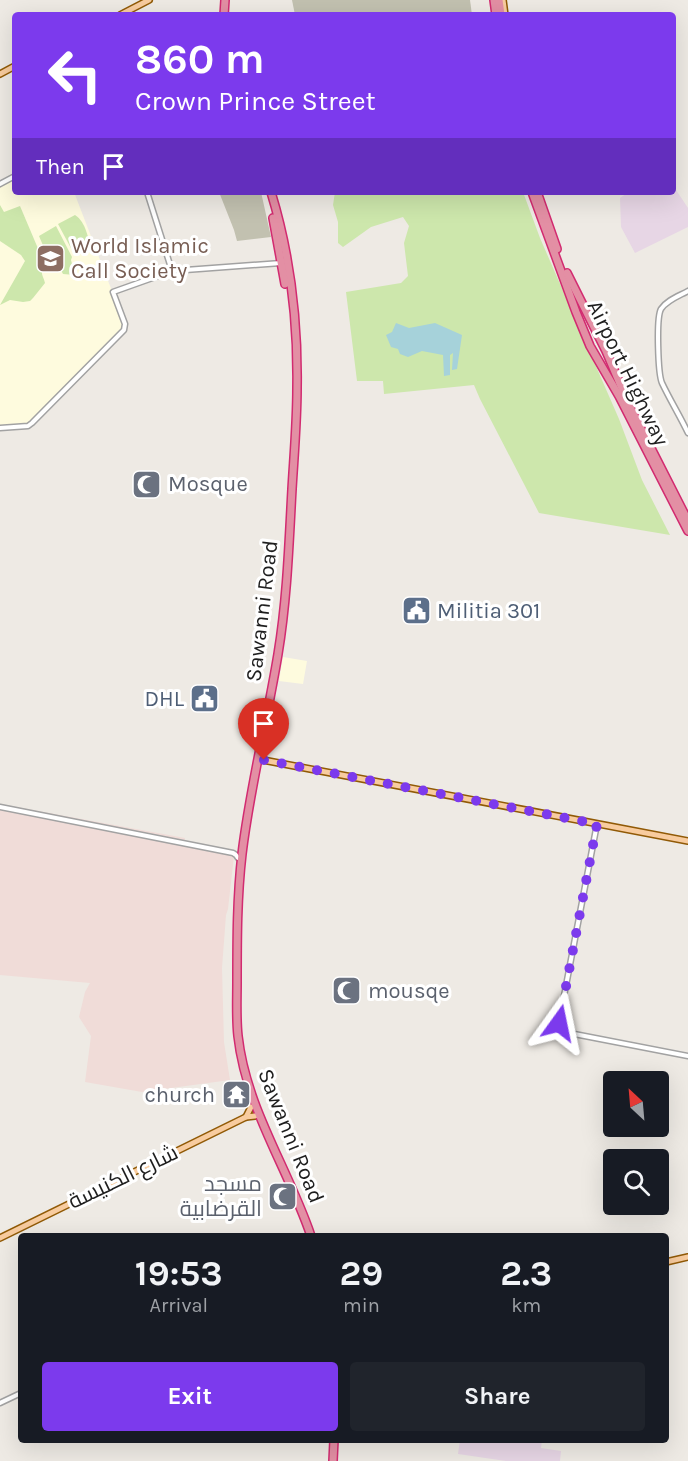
<!DOCTYPE html>
<meta charset="utf-8">
<style>
body{margin:0;font-family:Karla,Cairo,sans-serif;background:#20242c;color:#f1f3f6;height:100vh;display:flex;flex-direction:column;font-size:22px;white-space:nowrap}
*{box-sizing:border-box;margin:0}
p{font-size:20px;color:#9ea1a6}
.icon{flex:none;width:33px;height:33px;fill:none;stroke:currentColor;stroke-width:2;stroke-linecap:round;stroke-linejoin:round}
.map{position:relative;flex:1;overflow:hidden}
.side{position:absolute;left:18px;top:1233px;width:651px;height:210px;display:flex;flex-direction:column;background:#171b24;border-radius:6px;box-shadow:0 6px 24px #0002}
.side>*{flex:none}
.banner{position:absolute;left:12px;top:12px;width:664px;height:183px;border-radius:6px;box-shadow:0 6px 24px #0002;background:#7c3aed;color:#fff;overflow:hidden}
.needle{width:39px;rotate:334deg}
.buttons{position:absolute;left:603px;top:1071px;display:grid;gap:12px}
.buttons a{display:grid;place-items:center;width:66px;height:66px;border-radius:6px;background:#171b24;box-shadow:0 6px 24px #0002;font-size:30px}
.pin{position:absolute;display:grid;place-items:center;width:51px;height:51px;color:#fff;margin:-62px -26px;border-radius:50% 50% 50% 0;rotate:-45deg;box-shadow:0 0 6px #0007}
.pin .icon{rotate:45deg}
.me{position:absolute;width:66px;margin:-33px;rotate:12deg;stroke-linejoin:round;filter:drop-shadow(0 0 4px #0008)}
.turn{display:flex;align-items:center;gap:21px;height:126px;padding:0 24px;font-size:27px}
.turn .icon{width:78px;height:78px;stroke-width:2.5}
.turn b{display:block;font-size:42px;line-height:51px}
.then{display:flex;align-items:center;height:57px;padding:0 24px;background:#0003;gap:12px;font-size:22px}
.eta{display:flex;justify-content:space-evenly;align-items:center;height:102px;text-align:center}
.eta b{font-size:36px;font-weight:700;line-height:42px}
.primary-button{display:flex;gap:12px;margin-top:auto;padding:12px 24px}
.primary-button a{flex:1;height:69px;border-radius:6px;background:#7c3aed;color:#fff;font-size:24px;font-weight:700;line-height:69px;text-align:center}
.primary-button a+a{background:#20242c;color:#f1f3f6}
.map>svg:first-child{display:block}
.industrial{fill:#e7d6e5}
.education{fill:#fefbde}
.military{fill:#f0dcd8}
.construction{fill:#c2c1b0}
.grass{fill:#cde7ac}
.water{fill:#a6d2da}
.lines{fill:none;stroke-linecap:round;stroke-linejoin:round}
.minor-casing{stroke:#a2a2a2;stroke-width:7}
.major-casing{stroke:#915a06;stroke-width:8}
.highway-casing{stroke:#d22b70;stroke-width:10}
.minor{stroke:#fff;stroke-width:4}
.major{stroke:#f8cc9f;stroke-width:5}
.highway{stroke:#e38fa4;stroke-width:7}
.route{stroke:#7c3aed;stroke-width:10;stroke-dasharray:0 18}
.labels{text-anchor:middle;dominant-baseline:central;stroke-width:6;stroke-linejoin:round;paint-order:stroke}
.education-label{font-size:22px;fill:#785e54;stroke:#fff;text-anchor:start}
.street-label{font-size:22px;fill:#1e1e1e;stroke:#fff}
.worship-label{font-size:22px;fill:#5b616d;stroke:#fff;text-anchor:start}
.service-label{font-size:22px;fill:#4e5e75;stroke:#fff;text-anchor:start}
</style>
<div class="map">
<svg width="688" height="1461" viewBox="0 0 688 1461">
<rect width="100%" height="100%" fill="#eeeae4"/>
<g class="industrial">
<polygon points="674,187 688,208 688,227 635,253 621,227 620,198 629,192 674,192"/>
<polygon points="460,1440 542,1440 541,1448 561,1451 560,1461 506,1461 458,1454"/>
</g>
<g class="education">
<polygon points="15,180 15,192 74,192 125,325 122,332 30,424 0,426 0,186"/>
<polygon points="283,657 307,661 303,684 279,681"/>
</g>
<polygon class="military" points="0,804 185,838 184,846 234,856 228,909 226,915 222,968 224,1042 230,1080 142,1092 85,1082 91,1036 79,1017 85,992 90,983 0,975"/>
<g class="construction">
<polygon points="292,0 470,0 472,15 295,15"/>
<polygon points="219,192 261,192 271,237 237,241 234,230"/>
</g>
<g class="grass">
<polygon points="335,192 523,192 540,238 619,419 642,480 670,535 539,513 480,399 474,385 384,394 383,381 357,381 346,292 401,283 408,276 404,243 409,226 403,217 371,227 343,247 338,243 338,222 333,205"/>
<path d="M0 205 4 212 20 206 45 265C39 273 43 275 45 283L33 298 30 301 23 302 10 300 0 305 25 261 21 255 0 241Z"/>
<path d="M75 215C86 222 89 240 91 252H73L58 224Z"/>
<polygon points="56,226 72,257 71,260 75,275 63,274 58,264 50,262 39,236"/>
</g>
<polygon class="water" points="396,323 409,328 435,323 462,335 457,369 452,370 453,353 450,355 450,375 444,376 443,355 422,351 408,357 400,354 398,349 391,347 386,335 392,332"/>
<g class="lines">
<defs>
<g id="minor">
<polyline points="0,184 15,176"/>
<polyline points="147,192 172,271"/>
<path d="M688 291C679 296 667 300 661 309 656 318 658 374 662 383 670 400 680 416 688 433"/>
<polyline points="0,428 28,426 32,423 124,330 125,324 113,292 172,271 281,263"/>
<polyline points="0,807 233,853 236,855 238,858"/>
<polyline points="597,824 559,1022 560,1029 564,1032 688,1056"/>
<polyline points="0,1403 21,1393"/>
</g>
<g id="major">
<polyline points="503,0 505,15"/>
<polyline points="120,15 149,0"/>
<polyline points="0,74 15,66"/>
<polyline points="259,756 263,760 688,841"/>
<polyline points="246,1117 251,1107"/>
<polyline points="0,1238 246,1117 255,1116"/>
<polyline points="666,1262 688,1257"/>
</g>
<g id="highway">
<polyline points="494,0 496,15"/>
<polyline points="499,0 501,15"/>
<polyline points="224,15 225,0"/>
<path d="M271 192C290 254 298 323 297 388 297 422 294 455 292 489 289 544 287 600 278 654 267 721 250 787 242 854 237 897 237 940 237 982 237 1000 236 1018 238 1036 246 1108 288 1168 311 1236"/>
<polyline points="532,192 576,312 590,346 619,396 688,531"/>
<polyline points="537,192 557,249"/>
<polyline points="273,218 285,284"/>
<polyline points="567,273 606,351 629,405 688,521"/>
<polyline points="333,1461 334,1440"/>
</g>
</defs>
<use href="#minor" class="minor-casing"/>
<use href="#major" class="major-casing"/>
<use href="#highway" class="highway-casing"/>
<use href="#minor" class="minor"/>
<use href="#major" class="major"/>
<use href="#highway" class="highway"/>
</g>
<g class="lines">
<polyline class="route" points="264,760 597,824 559,1023"/>
</g>
<defs>
<symbol id="university-square" viewBox="-11 -11 22 22"><rect x="-9" y="-9" width="18" height="18" rx="4" fill="#8d6e63" stroke="#fff"/><path d="M0-5L7-2L0 1L-7-2ZM-4 1L0 2.5L4 1V4Q0 6-4 4Z" fill="#fff"/></symbol>
<symbol id="mosque-square" viewBox="-11 -11 22 22"><rect x="-9" y="-9" width="18" height="18" rx="4" fill="#6b7280" stroke="#fff"/><path d="M3.5-4.9A6 6 0 1 0 3.5 4.9A5 5 0 1 1 3.5-4.9Z" fill="#fff"/></symbol>
<symbol id="civic-square" viewBox="-11 -11 22 22"><rect x="-9" y="-9" width="18" height="18" rx="4" fill="#5c6f8a" stroke="#fff"/><path d="M-.6-6.5H3V-4.5H.6V-3L4-1V1h2V6H-6V1h2V-1L-.6-3ZM-1.2 2.5V6h2.4V2.5Z" fill="#fff"/></symbol>
<symbol id="temple-square" viewBox="-11 -11 22 22"><rect x="-9" y="-9" width="18" height="18" rx="4" fill="#6b7280" stroke="#fff"/><path d="M0-6L5-2H3V0L6.5 2.5H4V6H1.5V3h-3V6H-4V2.5H-6.5L-3 0V-2H-5Z" fill="#fff"/></symbol>
</defs>
<g fill-rule="evenodd">
<use href="#university-square" x="34" y="242" width="33" height="33"/>
<use href="#mosque-square" x="130" y="468" width="33" height="33"/>
<use href="#civic-square" x="400" y="594" width="33" height="33"/>
<use href="#civic-square" x="188" y="682" width="33" height="33"/>
<use href="#mosque-square" x="330" y="974" width="33" height="33"/>
<use href="#temple-square" x="220" y="1078" width="33" height="33"/>
<use href="#mosque-square" x="266" y="1180" width="33" height="33"/>
</g>
<g class="labels">
<g class="education-label">
<text x="71" y="246">World Islamic<tspan x="71" dy="25">Call Society</tspan></text>
</g>
<g class="street-label">
<text transform="translate(628 373) rotate(64)">Airport Highway</text>
<text transform="translate(262 611) rotate(-83)">Sawanni Road</text>
<text transform="translate(291 1136) rotate(68)">Sawanni Road</text>
<text transform="translate(123 1177) rotate(-26)">شارع الكنيسة</text>
</g>
<g class="worship-label">
<text x="168" y="484">Mosque</text>
<text x="368" y="991">mousqe</text>
<text x="215" y="1095" text-anchor="end">church</text>
<text x="262" y="1184" text-anchor="end">مسجد<tspan x="262" dy="25">القرضابية</tspan></text>
</g>
<g class="service-label">
<text x="437" y="611">Militia 301</text>
<text x="184" y="699" text-anchor="end">DHL</text>
</g>
</g>
</svg>
<div class="buttons">
<a><svg class="needle" viewBox="-14 -14 28 28"><path d="M0-13l5 13h-10z" fill="#e53935"/><path d="M0 13l5-13h-10z" fill="#9ea1a6"/></svg></a>
<a><svg class="icon" aria-label="search" viewBox="0 0 24 24"><circle cx="10" cy="10" r="6"/><path d="M15 15l6 6"/></svg></a>
</div>
<div class="pin" style="left:264px;top:760px;background:#d93025"><svg class="icon" aria-label="arrive" viewBox="0 0 24 24"><path d="M6 21V4h12l-3 4 3 4H6"/></svg></div>
<svg class="me" style="left:559px;top:1023px" viewBox="-20 -20 40 40"><path d="M0-17L14 15 0 8-14 15z" fill="#7c3aed" stroke="#fff" stroke-width="4"/></svg>
<div class="banner">
<div class="turn"><svg class="icon" aria-label="left" viewBox="0 0 24 24"><path d="M17 20v-9H6M10 6l-5 5 5 5"/></svg><div><b>860 m</b>Crown Prince Street</div></div>
<div class="then">Then<svg class="icon" aria-label="arrive" viewBox="0 0 24 24"><path d="M6 21V4h12l-3 4 3 4H6"/></svg></div>
</div>
<section class="side">
<div class="eta">
<div><b>19:53</b><p>Arrival</p></div>
<div><b>29</b><p>min</p></div>
<div><b>2.3</b><p>km</p></div>
</div>
<div class="primary-button"><a>Exit</a><a>Share</a></div>
</section>
</div>
